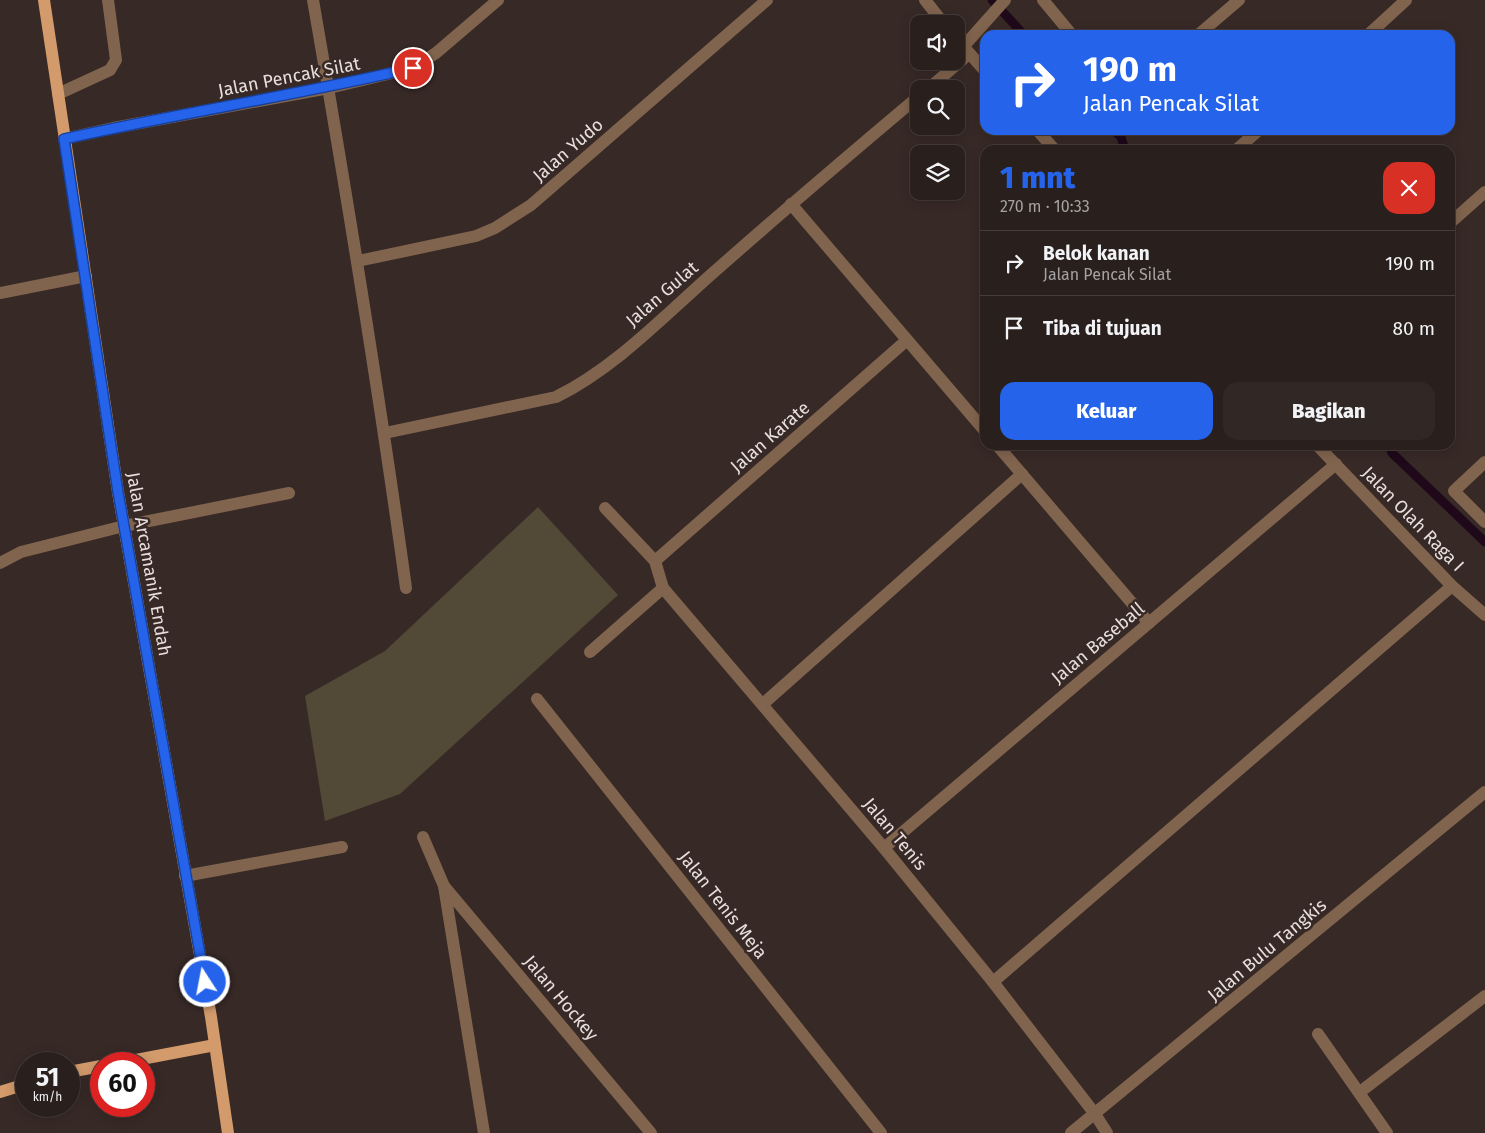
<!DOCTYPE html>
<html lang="id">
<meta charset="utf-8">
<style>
body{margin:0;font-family:"Fira Sans",sans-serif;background:#312725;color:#f1f3f6;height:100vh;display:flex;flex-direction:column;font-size:19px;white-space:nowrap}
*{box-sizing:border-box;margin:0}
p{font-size:16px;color:#a5a2a3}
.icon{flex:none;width:28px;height:28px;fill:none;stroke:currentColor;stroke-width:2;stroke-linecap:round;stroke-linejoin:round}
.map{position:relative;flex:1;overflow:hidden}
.sheet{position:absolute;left:980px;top:145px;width:475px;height:305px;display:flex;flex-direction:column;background:#291f1c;border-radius:15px;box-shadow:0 2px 12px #0003,0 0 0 1px #453d3b}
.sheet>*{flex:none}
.banner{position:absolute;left:980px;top:30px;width:475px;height:105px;border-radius:15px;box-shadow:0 2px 12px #0003,0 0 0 1px #453d3b;background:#2563eb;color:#fff;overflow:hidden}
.fabs{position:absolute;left:910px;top:15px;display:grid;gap:10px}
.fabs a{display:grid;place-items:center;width:55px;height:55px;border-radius:10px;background:#291f1c;box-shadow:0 2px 12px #0003,0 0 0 1px #453d3b;font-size:25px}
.speed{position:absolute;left:15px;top:1052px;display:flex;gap:10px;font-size:25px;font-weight:700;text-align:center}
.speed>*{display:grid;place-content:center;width:65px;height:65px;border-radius:50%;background:#291f1c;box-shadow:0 2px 12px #0003,0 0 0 1px #453d3b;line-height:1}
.speed small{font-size:12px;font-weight:400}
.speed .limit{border:8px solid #d22;background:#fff;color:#111}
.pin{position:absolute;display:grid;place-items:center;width:42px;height:42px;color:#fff;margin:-21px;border:2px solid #fff;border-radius:50%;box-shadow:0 1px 5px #0007}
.me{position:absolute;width:55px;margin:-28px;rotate:349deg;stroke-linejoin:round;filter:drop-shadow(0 0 4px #0008)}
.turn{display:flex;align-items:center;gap:18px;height:105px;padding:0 20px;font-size:22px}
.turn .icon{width:65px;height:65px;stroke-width:2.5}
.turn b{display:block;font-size:35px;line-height:42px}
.round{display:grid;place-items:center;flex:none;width:52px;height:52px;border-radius:15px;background:#312725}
.summary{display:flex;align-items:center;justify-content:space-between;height:85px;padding:0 20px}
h1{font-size:30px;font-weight:800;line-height:38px;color:#2563eb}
.primary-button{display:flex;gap:10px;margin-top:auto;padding:10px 20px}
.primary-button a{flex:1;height:58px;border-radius:15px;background:#2563eb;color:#fff;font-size:20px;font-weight:800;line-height:58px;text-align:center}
.primary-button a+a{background:#312725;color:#f1f3f6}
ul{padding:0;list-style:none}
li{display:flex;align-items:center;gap:15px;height:65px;padding:0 20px;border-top:1px solid #453d3b}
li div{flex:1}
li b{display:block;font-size:19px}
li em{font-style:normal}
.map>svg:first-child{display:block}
.green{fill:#524a36}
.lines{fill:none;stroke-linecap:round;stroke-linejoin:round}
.stream{stroke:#1e081a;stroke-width:9}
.lane{stroke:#80644e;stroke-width:12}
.street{stroke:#80644e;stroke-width:12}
.primary{stroke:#d39a6b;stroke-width:12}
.route-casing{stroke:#184099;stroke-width:12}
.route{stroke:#2563eb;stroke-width:9}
.labels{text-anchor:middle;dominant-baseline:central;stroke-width:5;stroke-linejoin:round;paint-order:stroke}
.street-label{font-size:18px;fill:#e8dedc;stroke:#372926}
</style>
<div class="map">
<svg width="1485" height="1133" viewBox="0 0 1485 1133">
<rect width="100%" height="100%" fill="#372926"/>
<polygon class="green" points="538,507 618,595 400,794 325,821 305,696 385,651"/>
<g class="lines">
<g class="stream">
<polyline points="992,0 1024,35"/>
<polyline points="1114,130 1121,137 1125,150"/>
<polyline points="1389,445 1392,453 1485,542"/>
</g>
<g class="lane">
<polyline points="58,94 110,70 116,60 108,0"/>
<polyline points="605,508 655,561"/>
<polyline points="124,526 289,493"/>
<polyline points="590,652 663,588"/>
<polyline points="185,876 342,847"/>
</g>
<g class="street">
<path d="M313 0C347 196 379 391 406 588"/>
<polyline points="925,0 944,24"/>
<polyline points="1043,0 1072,35"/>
<polyline points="1198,35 1239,0"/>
<polyline points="1368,35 1406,0"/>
<polyline points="956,38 985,71"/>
<polyline points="963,47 1005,0"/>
<polyline points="928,89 969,54"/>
<polyline points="1037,130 1055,150"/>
<polyline points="64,139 113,128 329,88 413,68 436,53 498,0"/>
<polyline points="1236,150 1259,130"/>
<polyline points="791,204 985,431"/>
<polyline points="1450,223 1485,192"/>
<polyline points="358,261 476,236 495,228 531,205 767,0"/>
<polyline points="0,293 86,276"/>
<polyline points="907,340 655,561 663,588 884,848 993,982 1095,1114 1107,1133"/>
<path d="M385 433 556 397C615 368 664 316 714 272 781 213 850 154 919 96"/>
<polyline points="997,445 1149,623"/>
<polyline points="1317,445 1452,586 1485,615"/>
<polyline points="1485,462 1454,491 1485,522"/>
<polyline points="0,563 21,552 124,526"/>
<polyline points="537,699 881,1133"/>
<polyline points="763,704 1022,474"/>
<polyline points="423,837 444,886"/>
<polyline points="884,848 1336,464"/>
<polyline points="993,982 1452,586"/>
<polyline points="1318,1034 1387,1133"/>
<polyline points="1360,1092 1485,996"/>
<polyline points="484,1133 444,886 651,1133"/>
<polyline points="1071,1133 1485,792"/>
</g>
<g class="primary">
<polyline points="44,0 118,492 211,1017 228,1133"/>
<polyline points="115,1064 215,1045"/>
<polyline points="69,1072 101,1066"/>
<polyline points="0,1092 26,1084"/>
</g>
</g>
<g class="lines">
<defs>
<path id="route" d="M205 982 118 492 64 139C180 113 297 95 413 68"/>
</defs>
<use href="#route" class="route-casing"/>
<use href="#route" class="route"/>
</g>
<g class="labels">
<g class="street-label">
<text transform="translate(289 77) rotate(-11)">Jalan Pencak Silat</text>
<text transform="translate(568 150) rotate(-41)">Jalan Yudo</text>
<text transform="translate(662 294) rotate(-41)">Jalan Gulat</text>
<text transform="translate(770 437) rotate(-41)">Jalan Karate</text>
<text transform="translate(1413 519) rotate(46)">Jalan Olah Raga I</text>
<text transform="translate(149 564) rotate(80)">Jalan Arcamanik Endah</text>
<text transform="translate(1098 643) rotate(-40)">Jalan Baseball</text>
<text transform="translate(895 834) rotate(50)">Jalan Tenis</text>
<text transform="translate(723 905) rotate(52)">Jalan Tenis Meja</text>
<text transform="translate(1267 950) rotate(-40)">Jalan Bulu Tangkis</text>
<text transform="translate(561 998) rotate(50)">Jalan Hockey</text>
</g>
</g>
</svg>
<div class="fabs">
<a><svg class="icon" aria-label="sound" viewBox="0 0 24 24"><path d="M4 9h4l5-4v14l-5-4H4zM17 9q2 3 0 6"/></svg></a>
<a><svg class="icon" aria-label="search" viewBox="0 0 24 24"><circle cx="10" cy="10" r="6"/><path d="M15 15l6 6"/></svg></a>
<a><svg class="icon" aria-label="layers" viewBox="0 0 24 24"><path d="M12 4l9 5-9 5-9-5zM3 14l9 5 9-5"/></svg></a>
</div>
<div class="speed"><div>51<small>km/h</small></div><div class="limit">60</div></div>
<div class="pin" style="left:413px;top:68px;background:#d93025"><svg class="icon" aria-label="arrive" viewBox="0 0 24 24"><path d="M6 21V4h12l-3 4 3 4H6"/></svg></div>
<svg class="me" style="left:205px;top:982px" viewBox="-20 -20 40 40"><circle r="17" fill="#2563eb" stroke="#fff" stroke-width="3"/><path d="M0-11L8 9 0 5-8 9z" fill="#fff"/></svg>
<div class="banner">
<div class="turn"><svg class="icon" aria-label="right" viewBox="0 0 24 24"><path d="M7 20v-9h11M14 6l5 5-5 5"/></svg><div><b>190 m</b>Jalan Pencak Silat</div></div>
</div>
<section class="sheet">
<div class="summary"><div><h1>1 mnt</h1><p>270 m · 10:33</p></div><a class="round" style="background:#d93025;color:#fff"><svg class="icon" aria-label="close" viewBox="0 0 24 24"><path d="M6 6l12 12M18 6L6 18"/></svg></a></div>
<ul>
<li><svg class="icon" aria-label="right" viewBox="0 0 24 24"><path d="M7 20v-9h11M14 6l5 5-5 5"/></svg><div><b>Belok kanan</b><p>Jalan Pencak Silat</p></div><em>190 m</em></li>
<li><svg class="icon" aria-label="arrive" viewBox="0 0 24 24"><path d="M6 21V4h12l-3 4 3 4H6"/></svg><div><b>Tiba di tujuan</b></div><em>80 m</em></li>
</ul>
<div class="primary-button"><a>Keluar</a><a>Bagikan</a></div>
</section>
</div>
